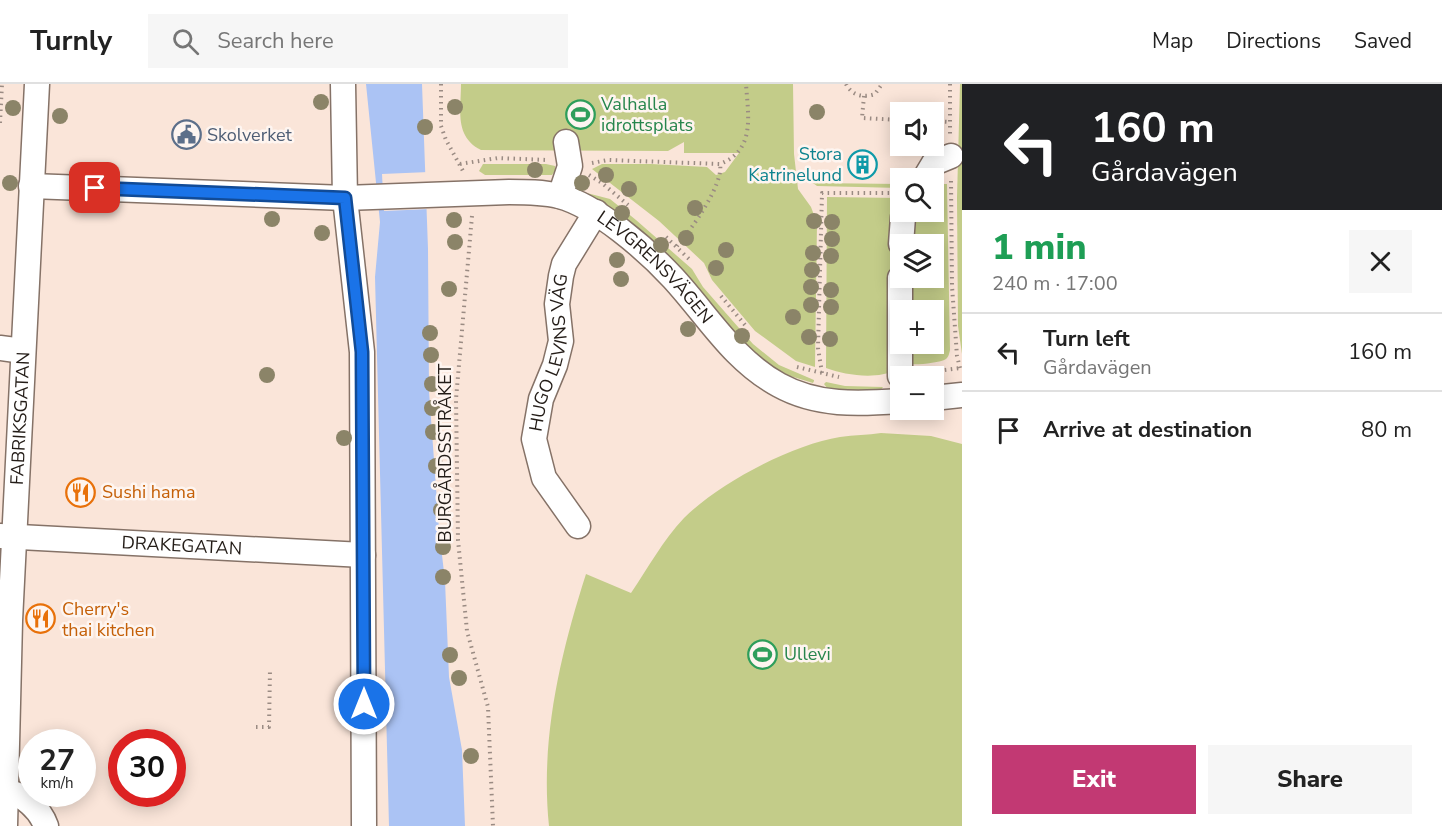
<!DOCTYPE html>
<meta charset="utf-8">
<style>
body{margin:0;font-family:"Nunito Sans",sans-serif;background:#f6f6f6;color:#222;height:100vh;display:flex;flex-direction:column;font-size:22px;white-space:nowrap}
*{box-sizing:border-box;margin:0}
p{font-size:20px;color:#767676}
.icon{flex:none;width:33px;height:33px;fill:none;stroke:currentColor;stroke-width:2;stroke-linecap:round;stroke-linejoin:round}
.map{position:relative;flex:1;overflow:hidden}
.panel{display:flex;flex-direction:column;background:#fff;width:480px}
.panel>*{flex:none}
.hud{background:#202124;color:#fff;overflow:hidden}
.controls{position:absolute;left:890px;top:18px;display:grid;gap:12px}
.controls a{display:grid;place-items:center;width:54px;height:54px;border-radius:0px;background:#fff;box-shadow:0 3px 15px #0003;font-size:30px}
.speed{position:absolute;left:18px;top:645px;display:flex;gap:12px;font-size:30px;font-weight:700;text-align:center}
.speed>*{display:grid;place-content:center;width:78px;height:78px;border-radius:50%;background:#fff;box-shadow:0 3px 15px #0003;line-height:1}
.speed small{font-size:15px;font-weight:400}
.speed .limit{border:9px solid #d22;background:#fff;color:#111}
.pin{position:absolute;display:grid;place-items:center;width:51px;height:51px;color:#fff;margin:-26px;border-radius:12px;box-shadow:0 3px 9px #0006}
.me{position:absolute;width:66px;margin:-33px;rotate:0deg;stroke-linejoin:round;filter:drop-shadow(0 0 4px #0008)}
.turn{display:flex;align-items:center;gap:21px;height:126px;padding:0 30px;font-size:27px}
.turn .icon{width:78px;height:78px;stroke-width:2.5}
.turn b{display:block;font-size:42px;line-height:51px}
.round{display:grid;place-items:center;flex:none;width:63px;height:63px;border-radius:0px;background:#f6f6f6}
.head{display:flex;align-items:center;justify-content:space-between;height:102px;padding:0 30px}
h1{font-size:36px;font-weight:800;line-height:45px;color:#1e9e55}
.action{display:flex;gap:12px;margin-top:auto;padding:12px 30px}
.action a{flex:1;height:69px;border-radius:0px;background:#c23973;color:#fff;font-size:24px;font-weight:800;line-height:69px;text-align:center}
.action a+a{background:#f6f6f6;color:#222}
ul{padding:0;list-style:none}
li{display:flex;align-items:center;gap:18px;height:78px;padding:0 30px;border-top:2px solid #e0e0e0}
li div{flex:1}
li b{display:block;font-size:22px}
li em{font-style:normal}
header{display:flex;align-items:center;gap:36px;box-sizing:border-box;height:84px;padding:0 30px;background:#fff;border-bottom:2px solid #e0e0e0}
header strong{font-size:28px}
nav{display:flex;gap:33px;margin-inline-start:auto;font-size:21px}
.search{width:420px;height:54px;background:#f6f6f6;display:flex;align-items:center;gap:15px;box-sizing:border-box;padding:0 21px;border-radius:0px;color:#767676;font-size:22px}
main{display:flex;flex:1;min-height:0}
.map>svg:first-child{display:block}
.green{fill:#c3cc89}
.water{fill:#abc3f4}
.pier{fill:#fae5d9}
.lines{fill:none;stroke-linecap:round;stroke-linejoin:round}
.minor-casing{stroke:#857267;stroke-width:27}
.path{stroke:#9a8b83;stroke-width:4;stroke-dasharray:1.5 4.5;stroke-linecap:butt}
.minor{stroke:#fff;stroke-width:24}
.tree{fill:#8b8468}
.route-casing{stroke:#114b97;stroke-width:15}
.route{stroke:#1a73e8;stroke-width:10}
.labels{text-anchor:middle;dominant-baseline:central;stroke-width:5;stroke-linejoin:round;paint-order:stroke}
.leisure-label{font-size:18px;fill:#27864d;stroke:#fef5f0;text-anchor:start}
.service-label{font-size:18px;fill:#4e5e75;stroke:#fef5f0;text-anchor:start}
.culture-label{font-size:18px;fill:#0d838f;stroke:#fef5f0;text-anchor:end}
.street-label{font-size:18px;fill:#231c17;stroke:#fef5f0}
.food-label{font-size:18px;fill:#c56008;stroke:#fef5f0;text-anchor:start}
</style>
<header>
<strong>Turnly</strong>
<div class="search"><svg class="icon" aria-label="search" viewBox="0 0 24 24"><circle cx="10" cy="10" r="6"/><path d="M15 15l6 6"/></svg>Search here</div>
<nav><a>Map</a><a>Directions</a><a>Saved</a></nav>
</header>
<main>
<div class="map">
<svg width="962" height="742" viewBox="0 0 962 742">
<rect width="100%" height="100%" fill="#fae5d9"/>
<g class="green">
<path d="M461 0H793L794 70 798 105 811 123 817 139 815 283 796 277 755 247 712 196 704 179 659 137 592 85 602 80H651L707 83 716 91 725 88 739 69H684V58L668 67 481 66C454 52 461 26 461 0Z"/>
<polygon points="960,0 962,0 962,270 958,242 957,114"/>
<polygon points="483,80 546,80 555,82 555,87 552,91 485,91 479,87"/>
<path d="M938 97H943L944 100H947L950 266C949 270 949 272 946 275 940 279 917 281 910 280L905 260H933V226H906V194H933V160H907L915 128H933V102Z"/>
<polygon points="813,99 900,100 900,104 817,102"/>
<polygon points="583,108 610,115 636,136 692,185 703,203 753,260 779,281 814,296 814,297 813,299 787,291 755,272 593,114"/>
<path d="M827 113 900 114 897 156 896 286C876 296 845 291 826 284Z"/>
<polygon points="826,298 845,302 883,303 880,307 856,308 827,304 824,300"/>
<path d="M881 349 931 352 962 360V742H549C540 656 560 571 586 490L631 509C648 484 663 456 684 434 719 399 791 361 840 353 854 351 868 351 881 349Z"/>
</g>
<polygon class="water" points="366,0 422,0 428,165 429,307 439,445 445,497 449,593 462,666 465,742 389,742 375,193 380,138"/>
<polygon class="pier" points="429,88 430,125 384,127 382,90"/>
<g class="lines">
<defs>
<g id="minor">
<polyline points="343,0 345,114 362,268 364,742"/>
<polyline points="925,94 934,79 951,72"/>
<path id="s1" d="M31 102 345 114 509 108C526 108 543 108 559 112 597 122 647 166 673 194 708 232 733 276 779 301 817 322 858 320 900 317"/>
<polyline points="560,112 570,82 566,58"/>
<polyline points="901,160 903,133 906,128"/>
<polyline points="0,264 23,267"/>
<polyline points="900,292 900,194"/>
<polyline points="933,314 962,311"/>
<path id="s2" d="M578 442 544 394 534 355 541 315 555 281 561 257 557 220 561 192 564 180 596 128"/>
<path id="s3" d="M0 452 363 471"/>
<path d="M6 707C23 710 40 725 46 742"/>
<path id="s4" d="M5 742 10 537 37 0"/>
</g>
</defs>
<use href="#minor" class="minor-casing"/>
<g class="path">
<polyline points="441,0 441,42 446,56 463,87"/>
<path d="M846 0C852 12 864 14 875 10L882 0"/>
<polyline points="950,0 950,50"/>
<polyline points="864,12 862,34 900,36"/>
<polyline points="933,37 950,38"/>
<polyline points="0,39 2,0"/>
<path d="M592 79 608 76 720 80C756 66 748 31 746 0"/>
<polyline points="460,80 498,74 548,76"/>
<polyline points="589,91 602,99 628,121"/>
<polyline points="951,97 952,202 957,272 960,284"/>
<polyline points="472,132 456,315 458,456 467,547 488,623 493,742"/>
<polyline points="666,153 689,175"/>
<path d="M677 162C691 146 724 100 720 80"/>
<polyline points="721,212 745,241"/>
<polyline points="797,283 839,293"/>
<polyline points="822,289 818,264 822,109 893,109"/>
<polyline points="921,289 961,284"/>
<polyline points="256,643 269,643 270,586"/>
</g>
<use href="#minor" class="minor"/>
</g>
<g class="tree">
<circle cx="321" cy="18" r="8"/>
<circle cx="455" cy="23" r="8"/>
<circle cx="13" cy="24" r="8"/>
<circle cx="817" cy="28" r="8"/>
<circle cx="60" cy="32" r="8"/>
<circle cx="425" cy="43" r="8"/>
<circle cx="535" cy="86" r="8"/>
<circle cx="606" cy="91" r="8"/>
<circle cx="10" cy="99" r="8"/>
<circle cx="582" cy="99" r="8"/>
<circle cx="629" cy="105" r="8"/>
<circle cx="695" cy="124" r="8"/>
<circle cx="622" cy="129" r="8"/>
<circle cx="272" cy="135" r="8"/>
<circle cx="454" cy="136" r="8"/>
<circle cx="814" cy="137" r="8"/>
<circle cx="832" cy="138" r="8"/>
<circle cx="322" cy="149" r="8"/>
<circle cx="686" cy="154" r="8"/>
<circle cx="832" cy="155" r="8"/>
<circle cx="455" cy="158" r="8"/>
<circle cx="661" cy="161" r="8"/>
<circle cx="726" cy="166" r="8"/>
<circle cx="813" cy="169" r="8"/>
<circle cx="831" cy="172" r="8"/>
<circle cx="617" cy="176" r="8"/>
<circle cx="716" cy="184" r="8"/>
<circle cx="812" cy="186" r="8"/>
<circle cx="621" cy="195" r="8"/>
<circle cx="811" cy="203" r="8"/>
<circle cx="449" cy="205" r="8"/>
<circle cx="831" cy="206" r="8"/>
<circle cx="811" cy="221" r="8"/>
<circle cx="831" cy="223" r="8"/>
<circle cx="793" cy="233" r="8"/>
<circle cx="688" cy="245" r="8"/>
<circle cx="430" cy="249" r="8"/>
<circle cx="742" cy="252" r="8"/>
<circle cx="809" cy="253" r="8"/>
<circle cx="830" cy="255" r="8"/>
<circle cx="431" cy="271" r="8"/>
<circle cx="267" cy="291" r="8"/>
<circle cx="432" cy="300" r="8"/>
<circle cx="432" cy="324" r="8"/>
<circle cx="433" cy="348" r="8"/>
<circle cx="344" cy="354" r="8"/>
<circle cx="436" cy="382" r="8"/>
<circle cx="441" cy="426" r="8"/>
<circle cx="443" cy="463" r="8"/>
<circle cx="443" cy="493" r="8"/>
<circle cx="450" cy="571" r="8"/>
<circle cx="459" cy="594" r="8"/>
<circle cx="471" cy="672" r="8"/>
</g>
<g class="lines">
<defs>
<polyline id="route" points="95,104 345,114 362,268 364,620"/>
</defs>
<use href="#route" class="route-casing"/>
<use href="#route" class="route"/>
</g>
<defs>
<symbol id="stadium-ring" viewBox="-11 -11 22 22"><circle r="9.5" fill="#fef5f0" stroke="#2e9e5b" stroke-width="1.5"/><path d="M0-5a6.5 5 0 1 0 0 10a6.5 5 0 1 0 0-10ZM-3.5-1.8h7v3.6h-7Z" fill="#2e9e5b"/></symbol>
<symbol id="civic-ring" viewBox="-11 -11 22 22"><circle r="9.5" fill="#fef5f0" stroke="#5c6f8a" stroke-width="1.5"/><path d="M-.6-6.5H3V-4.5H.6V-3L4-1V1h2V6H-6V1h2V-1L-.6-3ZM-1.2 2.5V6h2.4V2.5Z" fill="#5c6f8a"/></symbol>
<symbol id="building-ring" viewBox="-11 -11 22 22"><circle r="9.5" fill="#fef5f0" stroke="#0f9aa8" stroke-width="1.5"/><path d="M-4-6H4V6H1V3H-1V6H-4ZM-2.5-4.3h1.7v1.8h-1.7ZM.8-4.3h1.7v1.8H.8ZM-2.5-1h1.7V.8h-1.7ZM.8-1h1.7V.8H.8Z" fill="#0f9aa8"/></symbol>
<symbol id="restaurant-ring" viewBox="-11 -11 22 22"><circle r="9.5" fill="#fef5f0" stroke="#e8710a" stroke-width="1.5"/><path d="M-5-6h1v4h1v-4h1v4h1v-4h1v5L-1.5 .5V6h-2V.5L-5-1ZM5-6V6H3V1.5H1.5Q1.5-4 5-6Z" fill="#e8710a"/></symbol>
</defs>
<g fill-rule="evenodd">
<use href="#stadium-ring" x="564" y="14" width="33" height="33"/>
<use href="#civic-ring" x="170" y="34" width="33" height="33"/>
<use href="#building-ring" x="846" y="64" width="33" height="33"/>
<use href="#restaurant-ring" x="64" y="392" width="33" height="33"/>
<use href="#restaurant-ring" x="24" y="518" width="33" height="33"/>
<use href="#stadium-ring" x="746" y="554" width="33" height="33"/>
</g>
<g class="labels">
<g class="leisure-label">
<text x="601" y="20">Valhalla<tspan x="601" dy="21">idrottsplats</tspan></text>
<text x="784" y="570">Ullevi</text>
</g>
<g class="service-label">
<text x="207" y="51">Skolverket</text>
</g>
<g class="culture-label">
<text x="842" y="70">Stora<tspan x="842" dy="21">Katrinelund</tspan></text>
</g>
<g class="street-label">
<text stroke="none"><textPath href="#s1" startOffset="650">LEVGRENSVÄGEN</textPath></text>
<text stroke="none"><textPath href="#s2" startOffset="188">HUGO LEVINS VÄG</textPath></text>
<text stroke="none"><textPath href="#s4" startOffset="408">FABRIKSGATAN</textPath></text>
<text transform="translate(445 369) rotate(-90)">BURGÅRDSSTRÅKET</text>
<text stroke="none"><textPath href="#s3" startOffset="182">DRAKEGATAN</textPath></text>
</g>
<g class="food-label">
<text x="102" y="408">Sushi hama</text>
<text x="62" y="525">Cherry's<tspan x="62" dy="21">thai kitchen</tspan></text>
</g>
</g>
</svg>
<div class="controls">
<a><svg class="icon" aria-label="sound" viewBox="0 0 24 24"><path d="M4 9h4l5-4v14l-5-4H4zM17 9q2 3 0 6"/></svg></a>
<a><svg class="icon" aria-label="search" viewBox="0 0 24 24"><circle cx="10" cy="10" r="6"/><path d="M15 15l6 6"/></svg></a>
<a><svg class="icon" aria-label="layers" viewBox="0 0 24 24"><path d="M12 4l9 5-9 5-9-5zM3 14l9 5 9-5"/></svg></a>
<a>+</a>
<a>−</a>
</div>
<div class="speed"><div>27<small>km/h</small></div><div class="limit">30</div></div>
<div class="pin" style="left:95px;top:104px;background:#d93025"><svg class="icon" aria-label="arrive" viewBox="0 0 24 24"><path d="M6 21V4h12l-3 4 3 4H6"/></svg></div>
<svg class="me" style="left:364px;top:620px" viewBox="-20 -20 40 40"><circle r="17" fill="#1a73e8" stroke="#fff" stroke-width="3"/><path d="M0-11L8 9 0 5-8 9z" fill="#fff"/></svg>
</div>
<section class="panel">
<div class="hud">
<div class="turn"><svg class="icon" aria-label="left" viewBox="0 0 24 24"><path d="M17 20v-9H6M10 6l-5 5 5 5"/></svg><div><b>160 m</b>Gårdavägen</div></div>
</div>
<div class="head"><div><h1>1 min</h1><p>240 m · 17:00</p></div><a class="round"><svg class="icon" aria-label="close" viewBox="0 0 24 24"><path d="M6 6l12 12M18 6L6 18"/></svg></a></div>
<ul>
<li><svg class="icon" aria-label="left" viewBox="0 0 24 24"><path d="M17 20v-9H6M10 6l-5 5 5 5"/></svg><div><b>Turn left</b><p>Gårdavägen</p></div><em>160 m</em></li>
<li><svg class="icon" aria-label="arrive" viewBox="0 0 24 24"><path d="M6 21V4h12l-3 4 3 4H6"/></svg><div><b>Arrive at destination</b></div><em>80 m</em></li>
</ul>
<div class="action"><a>Exit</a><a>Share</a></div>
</section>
</main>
